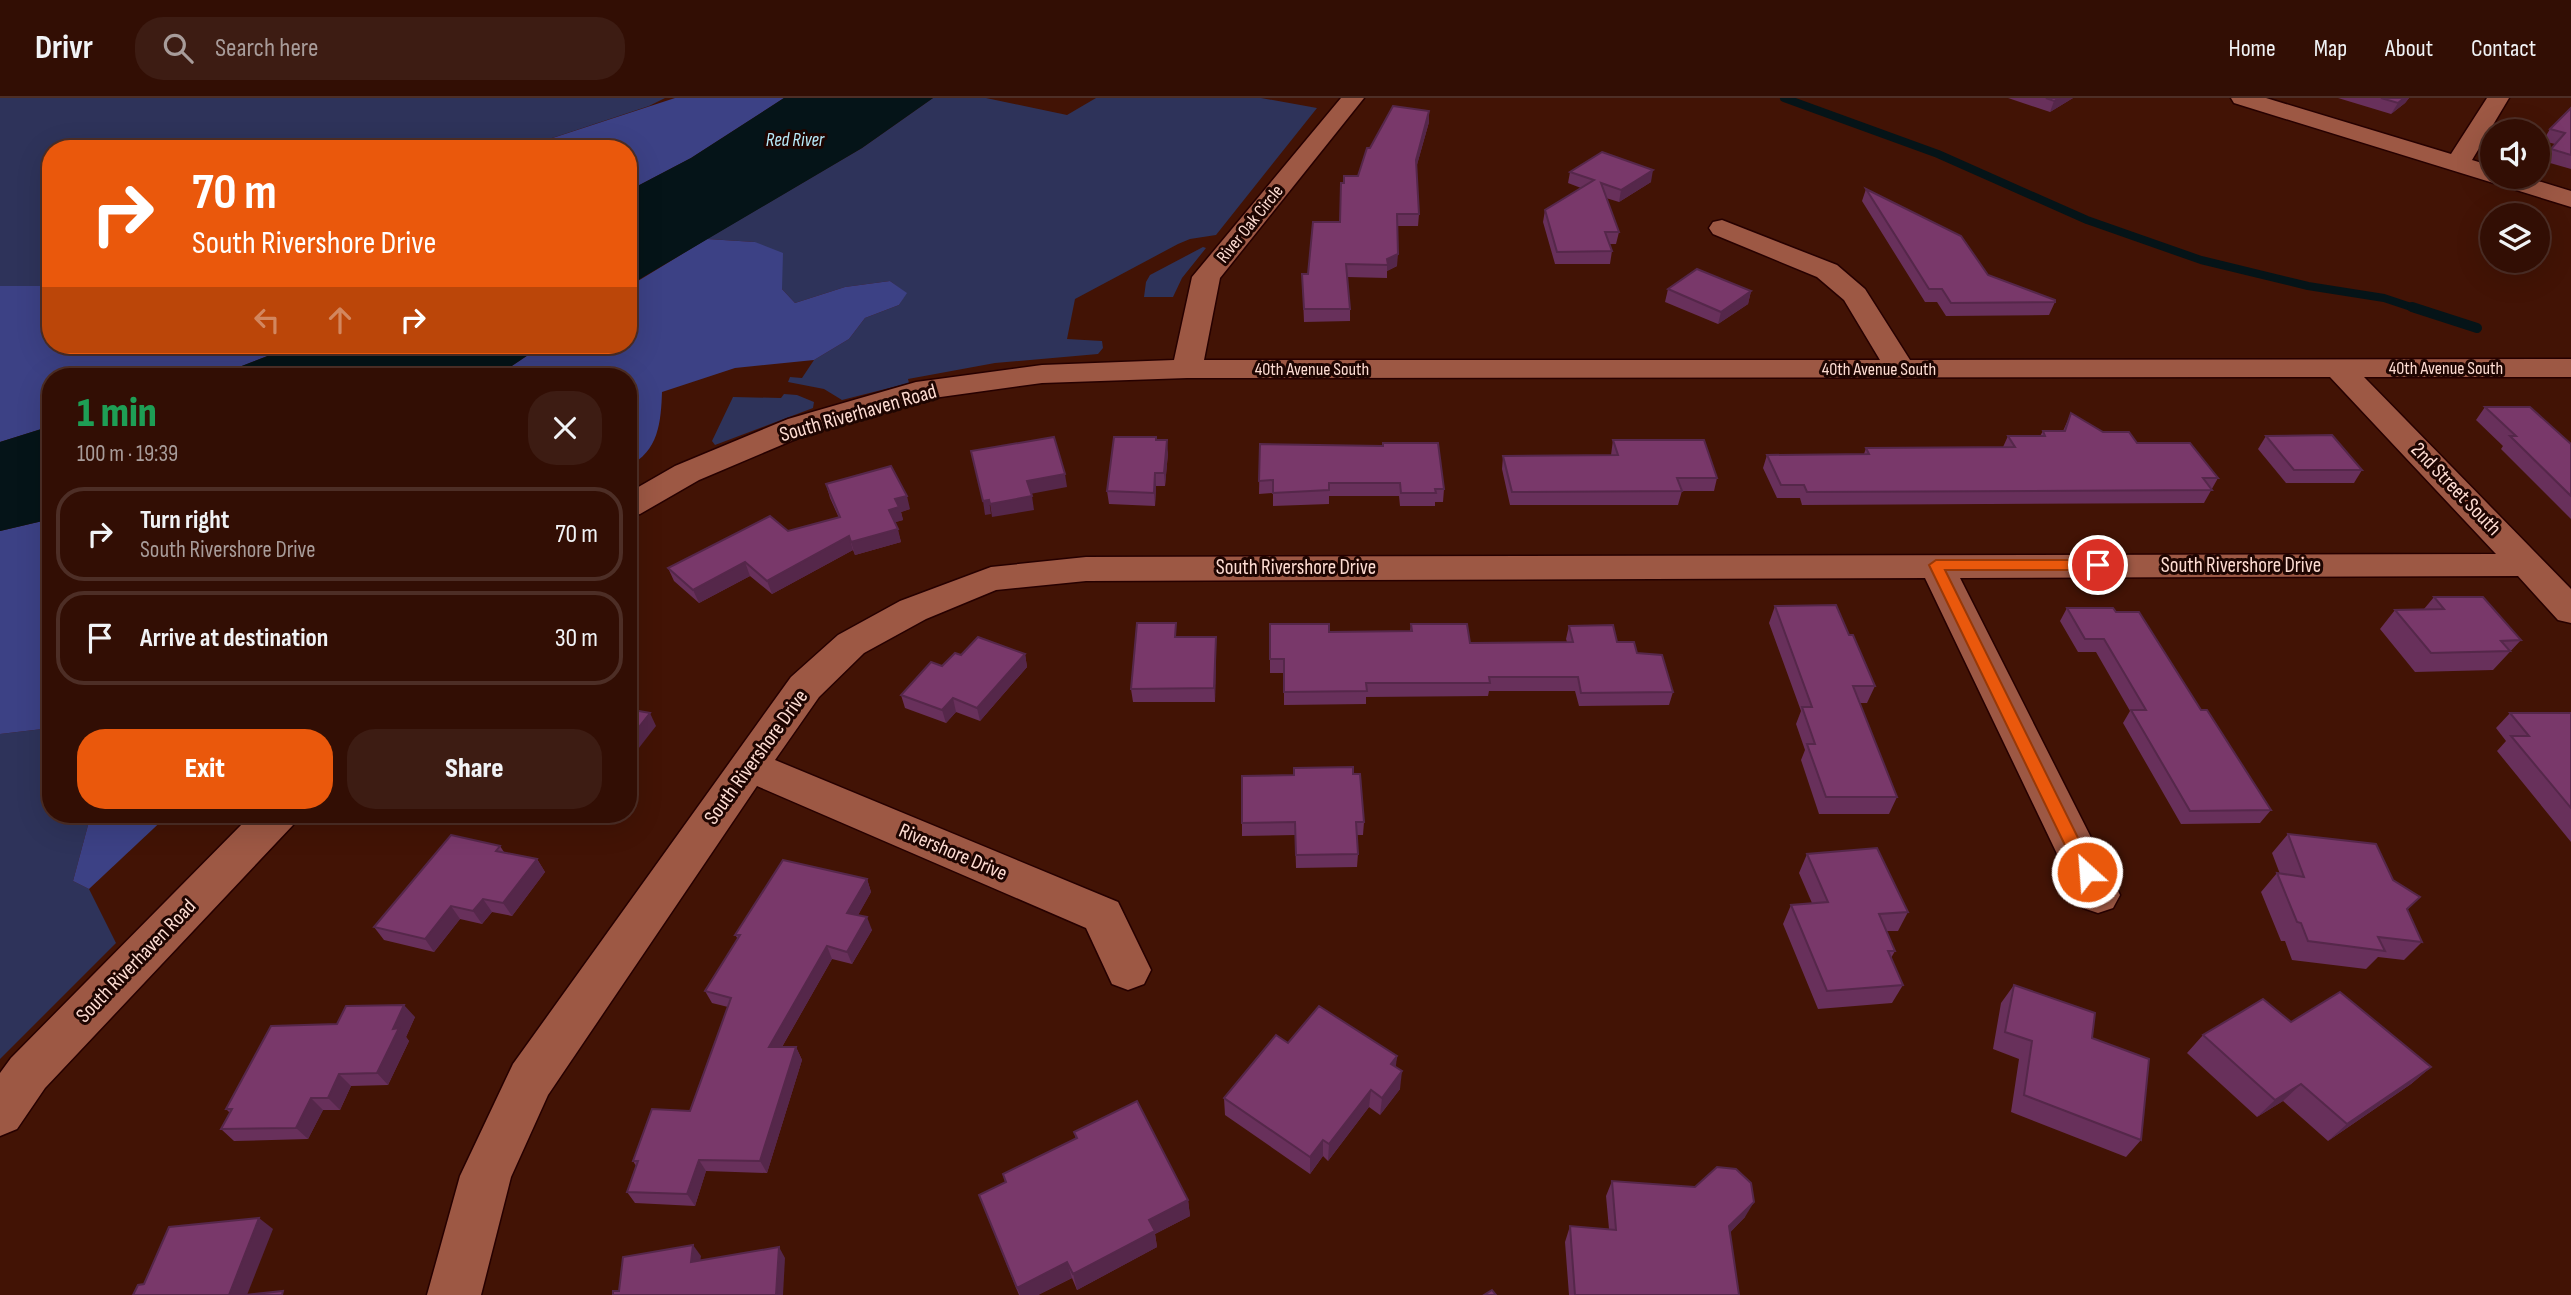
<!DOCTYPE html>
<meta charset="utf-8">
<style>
body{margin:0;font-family:"Sofia Sans Condensed",sans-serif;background:#3d1c13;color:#f1f3f6;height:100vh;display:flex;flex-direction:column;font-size:26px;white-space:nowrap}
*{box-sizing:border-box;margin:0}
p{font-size:23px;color:#a89c9a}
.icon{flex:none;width:38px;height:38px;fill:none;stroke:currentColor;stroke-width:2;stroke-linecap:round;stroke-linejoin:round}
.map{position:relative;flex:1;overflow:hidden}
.panel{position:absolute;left:42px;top:270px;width:595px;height:455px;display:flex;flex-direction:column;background:#320e04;border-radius:28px;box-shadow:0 7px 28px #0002,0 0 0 2px #4d2e26}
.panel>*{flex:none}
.guide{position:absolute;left:42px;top:42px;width:595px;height:214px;border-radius:28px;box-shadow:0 7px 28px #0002,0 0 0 2px #4d2e26;background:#ea580c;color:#fff;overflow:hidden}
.buttons{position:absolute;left:2480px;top:21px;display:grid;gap:14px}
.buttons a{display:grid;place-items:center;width:70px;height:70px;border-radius:50%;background:#320e04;box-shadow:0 7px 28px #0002,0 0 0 2px #4d2e26;font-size:35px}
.pin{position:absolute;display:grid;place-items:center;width:60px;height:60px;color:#fff;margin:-30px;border:4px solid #fff;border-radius:50%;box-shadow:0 2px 7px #0007}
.me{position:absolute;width:77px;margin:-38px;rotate:334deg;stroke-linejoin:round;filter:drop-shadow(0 0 5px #0008)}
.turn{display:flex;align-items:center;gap:24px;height:147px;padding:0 35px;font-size:32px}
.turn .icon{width:91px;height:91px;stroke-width:2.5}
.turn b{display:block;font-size:49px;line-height:60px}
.lanes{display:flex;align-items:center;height:66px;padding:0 35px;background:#0003;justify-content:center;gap:35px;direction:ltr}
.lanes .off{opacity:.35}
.round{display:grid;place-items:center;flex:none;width:74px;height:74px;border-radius:28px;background:#3d1c13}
.overview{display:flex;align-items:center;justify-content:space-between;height:119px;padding:0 35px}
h1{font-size:42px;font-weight:800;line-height:52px;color:#1e9e55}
.action{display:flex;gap:14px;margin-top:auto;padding:14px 35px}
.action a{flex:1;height:80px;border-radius:28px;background:#ea580c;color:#fff;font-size:28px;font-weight:800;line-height:80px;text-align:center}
.action a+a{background:#3d1c13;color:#f1f3f6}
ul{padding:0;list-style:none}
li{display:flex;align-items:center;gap:21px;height:94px;margin:0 14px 10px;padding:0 21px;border:4px solid #4d2e26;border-radius:28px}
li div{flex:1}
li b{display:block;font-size:26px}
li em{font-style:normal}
header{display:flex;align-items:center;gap:42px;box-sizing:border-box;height:98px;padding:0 35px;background:#320e04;border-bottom:2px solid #4d2e26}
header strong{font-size:33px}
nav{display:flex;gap:38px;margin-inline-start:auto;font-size:24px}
.search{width:490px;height:63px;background:#3d1c13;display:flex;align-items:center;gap:18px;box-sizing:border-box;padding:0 24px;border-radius:28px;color:#a89c9a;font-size:26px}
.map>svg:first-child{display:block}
.green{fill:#2e335a}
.forest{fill:#3c4185}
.water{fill:#051418}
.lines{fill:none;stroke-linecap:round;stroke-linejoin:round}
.stream-far1{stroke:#051418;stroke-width:8}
.stream{stroke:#051418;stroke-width:10}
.minor-casing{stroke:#260000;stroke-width:3}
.minor{fill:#9d5844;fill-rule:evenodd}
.wall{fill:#68305b}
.shaded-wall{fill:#55274a}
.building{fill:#79386a;stroke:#55274a;stroke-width:2}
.route{fill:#ea580c;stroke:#983908;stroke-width:2}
.labels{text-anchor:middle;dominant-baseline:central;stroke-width:6;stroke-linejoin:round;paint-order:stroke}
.far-street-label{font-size:18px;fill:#fddcd2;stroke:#1e0501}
.far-water-label{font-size:19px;font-style:italic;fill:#b8ecfb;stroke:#1e0501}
.street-label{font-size:21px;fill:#fddcd2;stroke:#1e0501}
</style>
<header>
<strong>Drivr</strong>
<div class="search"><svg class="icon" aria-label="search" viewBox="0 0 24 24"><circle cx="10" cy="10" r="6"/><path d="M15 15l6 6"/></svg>Search here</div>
<nav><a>Home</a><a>Map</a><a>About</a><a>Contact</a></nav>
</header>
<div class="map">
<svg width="2571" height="1197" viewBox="0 0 2571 1197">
<rect width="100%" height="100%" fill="#421305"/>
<g class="green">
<polygon points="0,0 665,0 649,8 519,51 51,51 51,188 0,188"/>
<polygon points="933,0 986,0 1067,17 1096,0 1261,0 1317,10 1216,137 1190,141 1178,146 1075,201 1067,241 1102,243 1103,250 1098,256 995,265 908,281 909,285 842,302 824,291 788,284 790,279 802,280 814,262 849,241 865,220 899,207 906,195 890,183 845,189 795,205 782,191 755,144 707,141 862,50"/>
<polygon points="1203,149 1206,150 1182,180 1173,199 1144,199 1146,184 1150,177"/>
<polygon points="784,296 797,297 814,304 813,310 715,347 712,343 733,299 781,300"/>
<polygon points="51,630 51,716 91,716 73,783 89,791 116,845 0,961 0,636"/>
</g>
<g class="forest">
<polygon points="675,0 784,0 691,60 628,93 628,51 519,51"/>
<path d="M707 141 755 144 783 155 782 191 795 205 845 189 890 183 907 195 899 207 865 220 849 241 814 262 735 270 662 294C661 323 659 354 628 368V278H497L543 247H628V189Z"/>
<polygon points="0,188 51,188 51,247 296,247 216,278 51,278 51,328 0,344"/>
<polygon points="51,421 51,630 0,636 0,433"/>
<polygon points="91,716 169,716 89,791 73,783"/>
</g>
<g class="water">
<polygon points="784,0 933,0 862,50 628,188 628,93 691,60"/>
<polygon points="296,247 543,247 497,278 216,278"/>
<polygon points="51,328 51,421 0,433 0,344"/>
</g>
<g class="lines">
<polyline class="stream-far1" points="1784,0 1938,56 2087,122 2201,162 2308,188 2384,200 2417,211"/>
<polyline class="stream" points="2412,209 2477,230"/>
<defs>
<g id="minor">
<polygon points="1341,0 1364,0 1220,180 1204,262 1880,262 1844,202 1817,179 1713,136 1709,130 1713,124 1722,122 1837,167 1865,191 1910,262 2571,261 2571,279 2364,279 2571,491 2571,525 2558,522 2518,478 1960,480 2120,797 2113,810 2098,815 2083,810 1925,480 1086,483 996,492 926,521 864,555 819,599 775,662 1118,804 1151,872 1144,886 1128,892 1112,886 1086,830 757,688 548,997 511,1079 481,1197 427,1197 460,1078 513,966 791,579 838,537 900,503 991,469 1086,459 2496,456 2330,279 1187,280 1042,285 919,302 810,335 699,382 640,416 628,419 628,395 675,368 788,321 916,284 1042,267 1174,262 1192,179"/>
<polygon points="2231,0 2266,0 2451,56 2487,0 2509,0 2472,62 2492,68 2492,79 2525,79 2571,93 2571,109 2234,5"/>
<polygon points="252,716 299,716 293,727 45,990 17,1031 0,1038 0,975 11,960"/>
</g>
</defs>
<use href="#minor" class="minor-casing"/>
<use href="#minor" class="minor"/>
</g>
<g class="wall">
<polygon points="2008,0 2073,0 2050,14"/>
<polygon points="2338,0 2409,0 2405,5 2391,16"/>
<polygon points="2571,9 2571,71 2543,63 2555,46 2543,43 2550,31"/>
<polygon points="1429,24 1416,70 1419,116 1418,128 1397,128 1397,168 1387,173 1387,180 1347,179 1350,211 1350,223 1304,224 1302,176 1308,176 1340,124 1344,85 1358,78 1370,50"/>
<polygon points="1570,74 1651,84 1619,104 1606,100 1619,134 1616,146 1610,146 1612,153 1610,166 1555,166 1543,124 1545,112 1581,90 1568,85"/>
<polygon points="1866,91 1988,177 2055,204 2049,217 1946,218 1937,204 1925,204 1862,103"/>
<polygon points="1668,191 1751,193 1748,206 1718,226 1665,204"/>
<polygon points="2485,309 2571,346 2571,421 2501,351 2503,348 2476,322"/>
<polygon points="2071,315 2103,334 2137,345 2218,380 2204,405 1802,407 1800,400 1777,400 1763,370 1767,357 1864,356 1866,350 2003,349 2008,338 2040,338 2043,333 2063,333"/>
<polygon points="2266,338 2362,372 2354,385 2286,385 2258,351"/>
<polygon points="1157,342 1168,355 1165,388 1156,388 1155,408 1109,406 1107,393"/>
<polygon points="1613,342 1717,380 1714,393 1682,393 1678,407 1510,407 1502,371 1503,358 1611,357"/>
<polygon points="1260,346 1444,391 1443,404 1435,404 1435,408 1400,408 1399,398 1329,398 1329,406 1273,408 1273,395 1259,396"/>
<polygon points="826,386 910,411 901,414 903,422 895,424 901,444 855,457 853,452 772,496 750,478 699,505 674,483 668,470 788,433 839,420 830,400"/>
<polygon points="2434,499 2521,542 2493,572 2415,574 2380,531 2395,512 2424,511"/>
<polygon points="1775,508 1875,588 1867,605 1860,605 1897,699 1889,716 1819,716 1801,662 1805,652 1796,626 1801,613 1769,525"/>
<polygon points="2067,510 2116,514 2201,612 2271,712 2260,725 2181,726 2123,625 2130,613 2096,554 2078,554 2060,523"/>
<polygon points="1270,526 1329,534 1410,533 1411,526 1470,545 1567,544 1566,541 1569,528 1617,544 1637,555 1673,594 1669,607 1579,608 1575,593 1489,593 1488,598 1366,599 1366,606 1284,607 1284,575 1270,575"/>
<polygon points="1177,539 1216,552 1215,604 1133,604 1131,591"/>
<polygon points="1025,556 1027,569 980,623 956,614 946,625 905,610 901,597 942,568 961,557"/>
<polygon points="2510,615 2571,615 2571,744 2497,653 2506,643 2496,630"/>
<polygon points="1353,676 1364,724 1363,737 1356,737 1358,756 1357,769 1296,770 1295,737 1242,738 1242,725"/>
<polygon points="2288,736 2393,782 2420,799 2407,812 2422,844 2404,862 2378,859 2366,871 2292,862 2285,843 2281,843 2261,794 2277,775 2280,776 2272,755"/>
<polygon points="500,748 504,754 537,761 545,774 512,818 492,814 482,826 460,821 434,854 384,842 374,829"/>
<polygon points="1807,756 1908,814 1898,833 1886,833 1895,853 1891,860 1903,887 1892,905 1818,911 1783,826 1791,807 1812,805 1799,775"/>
<polygon points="867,781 871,794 858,817 872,832 852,866 832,861 782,949 796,949 802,962 767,1075 706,1073 695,1108 635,1105 627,1094 636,1068 633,1063 690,1013 728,909 712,905 705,893 738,841 735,837"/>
<polygon points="2014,887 2092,940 2141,1042 2126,1059 2011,1014 2019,961 1993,951 2001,905"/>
<polygon points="415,919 406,939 409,943 388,987 351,988 340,1012 323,1012 308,1041 234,1043 221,1031 230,1015 226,1011 337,926"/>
<polygon points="2291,924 2431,969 2411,986 2328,1043 2283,1003 2257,1019 2187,955 2203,937"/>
<polygon points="1288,945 1397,958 1395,969 1400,991 1380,1017 1369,1009 1328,1063 1323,1058 1310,1076 1225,1017 1224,1000"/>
<polygon points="1074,1034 1188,1102 1190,1118 1155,1136 1157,1149 1077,1192 1072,1180 1038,1197 1019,1197 979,1097 1005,1084 1003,1076 1076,1041"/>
<polygon points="1612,1083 1745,1119 1729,1135 1739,1197 1569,1197 1565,1144 1570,1128 1609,1131 1606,1098"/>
</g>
<g class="shaded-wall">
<polygon points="2059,0 2073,0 2050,14 2054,3"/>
<polygon points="2404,0 2409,0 2405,5 2391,16 2398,5"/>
<polygon points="1429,13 1429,24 1415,74 1416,62"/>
<polygon points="1653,72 1651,84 1619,104 1621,92"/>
<polygon points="1398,156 1397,168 1387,173 1387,161"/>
<polygon points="1751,193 1748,206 1718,226 1721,214"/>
<polygon points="1167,342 1168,355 1165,388 1164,375"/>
<polygon points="1155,375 1156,388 1155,408 1154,395"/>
<polygon points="1065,376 1067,389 1030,396 1027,383"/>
<polygon points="907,398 910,411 901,414 903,422 893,425 889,412 895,401"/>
<polygon points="1032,398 1034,412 992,419 990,406"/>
<polygon points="989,402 991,416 985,417 983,403"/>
<polygon points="898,431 901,444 855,457 851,444"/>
<polygon points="849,438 853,452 772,496 767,483"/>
<polygon points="745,464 750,478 699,505 693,492"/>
<polygon points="1216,539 1216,552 1215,604 1214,590"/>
<polygon points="1025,556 1027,569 980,623 977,610"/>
<polygon points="953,600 956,614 946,625 942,612"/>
<polygon points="650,615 656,628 628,664 628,643"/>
<polygon points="537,761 545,774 512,818 503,805"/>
<polygon points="867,781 871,794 852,828 847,815"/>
<polygon points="483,801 492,814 482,826 473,813"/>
<polygon points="451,808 460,821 434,854 425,841"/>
<polygon points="867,819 872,832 852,866 847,854"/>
<polygon points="827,848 832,861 775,961 769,949"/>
<polygon points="404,907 415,919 406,939 409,943 388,987 377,975 393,931"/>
<polygon points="796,949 802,962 767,1075 760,1063"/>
<polygon points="1397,958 1395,976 1391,966"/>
<polygon points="2431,969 2411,986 2328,1043 2347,1026"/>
<polygon points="1402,973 1400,991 1380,1017 1382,1000"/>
<polygon points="339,976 351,988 340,1012 328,1000"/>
<polygon points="2301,986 2283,1003 2257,1019 2275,1002"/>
<polygon points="1371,992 1369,1009 1328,1063 1329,1046"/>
<polygon points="311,1000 323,1012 308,1041 296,1030"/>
<polygon points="1323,1042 1323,1058 1310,1076 1310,1059"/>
<polygon points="699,1062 706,1073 695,1108 687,1096"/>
<polygon points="1188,1102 1190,1118 1155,1136 1157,1149 1077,1192 1073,1176 1149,1122"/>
<polygon points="1754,1104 1745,1119 1721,1144 1729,1128"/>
<polygon points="259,1120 273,1131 247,1197 229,1197"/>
<polygon points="693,1147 701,1158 699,1175 691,1164"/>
<polygon points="779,1149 785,1160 783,1197 776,1197"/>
<polygon points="1067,1164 1072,1180 1038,1197 1020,1197 1017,1190"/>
</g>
<g class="building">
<polygon points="2046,0 2059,0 2054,3"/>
<polygon points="2381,0 2404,0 2398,5"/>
<polygon points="1393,8 1429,13 1416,62 1419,116 1397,116 1398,156 1387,161 1388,167 1346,166 1350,211 1304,211 1302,176 1308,176 1313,124 1340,124 1341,85 1344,85 1344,78 1358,78 1367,50 1370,50"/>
<polygon points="2571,10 2571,57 2551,51 2565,35 2550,31"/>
<polygon points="1602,54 1653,72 1621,92 1601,85 1619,134 1605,134 1612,153 1557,154 1545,112 1594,82 1570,74"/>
<polygon points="1866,91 1961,138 1988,177 2055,202 2055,204 1951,205 1942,191 1929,191"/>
<polygon points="1697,171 1751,193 1721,214 1668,191"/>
<polygon points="2485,309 2530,309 2571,346 2571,398 2510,338 2516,338"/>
<polygon points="2071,315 2103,334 2129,334 2137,345 2190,345 2218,380 2203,380 2212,392 1807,394 1804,387 1781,387 1767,357 1869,356 1866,350 2015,349 2008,338 2045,338 2043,333 2065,333"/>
<polygon points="2332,337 2362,372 2294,372 2266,338"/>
<polygon points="1054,339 1065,376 1027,383 1032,398 990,406 989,402 983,403 971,353"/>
<polygon points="1114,339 1156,339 1156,342 1167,342 1164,375 1155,375 1154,395 1107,393"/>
<polygon points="1613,342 1704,342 1717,380 1677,380 1682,393 1512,394 1503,358 1618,357"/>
<polygon points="1383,345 1438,345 1444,391 1435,391 1436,395 1401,395 1400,385 1329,385 1329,392 1273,395 1273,382 1259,383 1260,346 1383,348"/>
<polygon points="891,368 907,398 895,401 899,409 889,412 898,431 851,444 849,438 767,483 745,464 693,492 668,470 770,418 788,433 840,419 826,386"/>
<polygon points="2434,499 2483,499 2521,542 2501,543 2510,553 2431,555 2395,512 2444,511"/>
<polygon points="1836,507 1849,537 1853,537 1875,588 1853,588 1897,699 1826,699 1807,646 1815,646 1802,609 1812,609 1775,508"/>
<polygon points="2067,510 2113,510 2116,514 2139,514 2201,612 2207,612 2271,712 2190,713 2131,612 2146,612 2104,541 2085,541"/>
<polygon points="1137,525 1176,525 1175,539 1216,539 1214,590 1131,591"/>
<polygon points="1270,526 1329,526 1329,534 1412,533 1411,526 1467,526 1470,545 1573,544 1569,528 1613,527 1617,544 1634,544 1637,555 1662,557 1673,594 1581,595 1578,579 1489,579 1490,585 1366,585 1367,593 1284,594 1284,561 1270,561"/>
<polygon points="978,539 1025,556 977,610 953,600 942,612 901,597 931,564 942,568 955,555 961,557"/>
<polygon points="628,611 650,615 628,643"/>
<polygon points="2510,615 2571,615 2571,710 2511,638 2529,638"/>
<polygon points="1353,669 1353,676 1360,676 1364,724 1356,724 1358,756 1296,757 1295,724 1242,725 1242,678 1294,677 1294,670"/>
<polygon points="2288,736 2376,746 2393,782 2420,799 2407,811 2422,844 2378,839 2385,853 2308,843 2301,825 2297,824 2277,775 2304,779"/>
<polygon points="451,737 500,748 496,753 537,761 503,805 483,801 473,813 451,808 425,841 374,829"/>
<polygon points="1877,750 1908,814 1879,816 1895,853 1888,853 1903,887 1827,893 1791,807 1828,804 1807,756"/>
<polygon points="783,762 867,781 847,815 867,819 847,854 827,848 769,949 796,949 760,1063 699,1062 687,1096 627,1094 638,1063 633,1063 652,1011 690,1013 731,900 705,893 740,837 735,837"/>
<polygon points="2014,887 2095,915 2092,940 2149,961 2141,1042 2024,997 2032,943 2005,934"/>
<polygon points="2340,894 2431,969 2347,1026 2301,986 2275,1002 2203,937 2263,901 2291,924"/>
<polygon points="404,907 393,931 399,930 377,975 339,976 328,1000 311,1000 296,1030 221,1031 232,1011 226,1011 271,928 337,926 346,908"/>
<polygon points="1319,908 1397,958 1391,966 1402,973 1382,1000 1371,992 1329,1046 1323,1042 1310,1059 1224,1000 1276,937 1288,945"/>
<polygon points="1137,1003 1188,1102 1149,1122 1155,1133 1073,1176 1067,1164 1017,1190 979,1097 1006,1084 1003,1076 1077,1040 1074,1034"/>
<polygon points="1717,1069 1736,1071 1751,1085 1754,1104 1729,1128 1739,1197 1575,1197 1570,1128 1616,1132 1612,1083 1695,1089"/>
<polygon points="259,1120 229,1197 133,1197 138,1187 144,1186 169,1129"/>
<polygon points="693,1147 691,1164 779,1149 776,1197 613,1197 613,1193 619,1193 623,1159"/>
<polygon points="1492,1192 1496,1197 1484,1197"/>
<polygon points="283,1193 282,1197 245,1197"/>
</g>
<polygon class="route" points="1936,462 2098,462 2105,467 2098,472 1945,472 2095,774 2093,779 2087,781 2080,779 2078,774 1929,467"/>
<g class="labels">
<g class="far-street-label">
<text transform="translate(1250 126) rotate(-51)">River Oak Circle</text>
<text x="2446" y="270">40th Avenue South</text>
<text x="1312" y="271">40th Avenue South</text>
<text x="1879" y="271">40th Avenue South</text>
</g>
<g class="far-water-label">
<text x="795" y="42">Red River</text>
</g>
<g class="street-label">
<text transform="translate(858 315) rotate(-16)">South Riverhaven Road</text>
<text transform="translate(2456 391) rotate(46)">2nd Street South</text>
<text x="2241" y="467">South Rivershore Drive</text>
<text x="1296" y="469">South Rivershore Drive</text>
<text transform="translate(756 659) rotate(-54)">South Rivershore Drive</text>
<text transform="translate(953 754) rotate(23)">Rivershore Drive</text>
<text transform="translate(136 863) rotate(-46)">South Riverhaven Road</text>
</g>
</g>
</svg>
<div class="buttons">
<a><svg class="icon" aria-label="sound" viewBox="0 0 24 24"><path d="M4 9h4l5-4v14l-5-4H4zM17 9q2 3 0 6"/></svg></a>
<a><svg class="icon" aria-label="layers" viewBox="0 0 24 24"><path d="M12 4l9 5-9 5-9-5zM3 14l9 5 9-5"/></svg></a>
</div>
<div class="pin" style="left:2098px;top:467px;background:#d93025"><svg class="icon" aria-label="arrive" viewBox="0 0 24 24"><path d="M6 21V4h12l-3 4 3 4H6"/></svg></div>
<svg class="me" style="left:2087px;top:774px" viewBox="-20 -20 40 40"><circle r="17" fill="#ea580c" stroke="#fff" stroke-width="3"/><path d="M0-11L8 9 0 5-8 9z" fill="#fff"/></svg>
<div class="guide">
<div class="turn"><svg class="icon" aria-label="right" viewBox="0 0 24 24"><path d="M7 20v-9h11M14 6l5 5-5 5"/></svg><div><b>70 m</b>South Rivershore Drive</div></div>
<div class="lanes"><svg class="icon off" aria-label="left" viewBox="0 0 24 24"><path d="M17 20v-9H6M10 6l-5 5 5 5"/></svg><svg class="icon off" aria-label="ahead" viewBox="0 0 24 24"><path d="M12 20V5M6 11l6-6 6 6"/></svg><svg class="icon" aria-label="right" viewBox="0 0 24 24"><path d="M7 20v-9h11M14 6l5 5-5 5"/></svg></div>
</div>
<section class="panel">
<div class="overview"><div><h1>1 min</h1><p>100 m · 19:39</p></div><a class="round"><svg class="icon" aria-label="close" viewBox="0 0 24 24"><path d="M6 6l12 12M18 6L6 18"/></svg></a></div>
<ul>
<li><svg class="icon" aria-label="right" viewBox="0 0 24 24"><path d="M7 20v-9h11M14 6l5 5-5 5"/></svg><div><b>Turn right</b><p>South Rivershore Drive</p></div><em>70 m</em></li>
<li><svg class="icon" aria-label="arrive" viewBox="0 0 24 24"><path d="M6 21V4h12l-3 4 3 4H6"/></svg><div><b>Arrive at destination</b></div><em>30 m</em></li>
</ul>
<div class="action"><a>Exit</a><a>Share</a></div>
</section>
</div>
